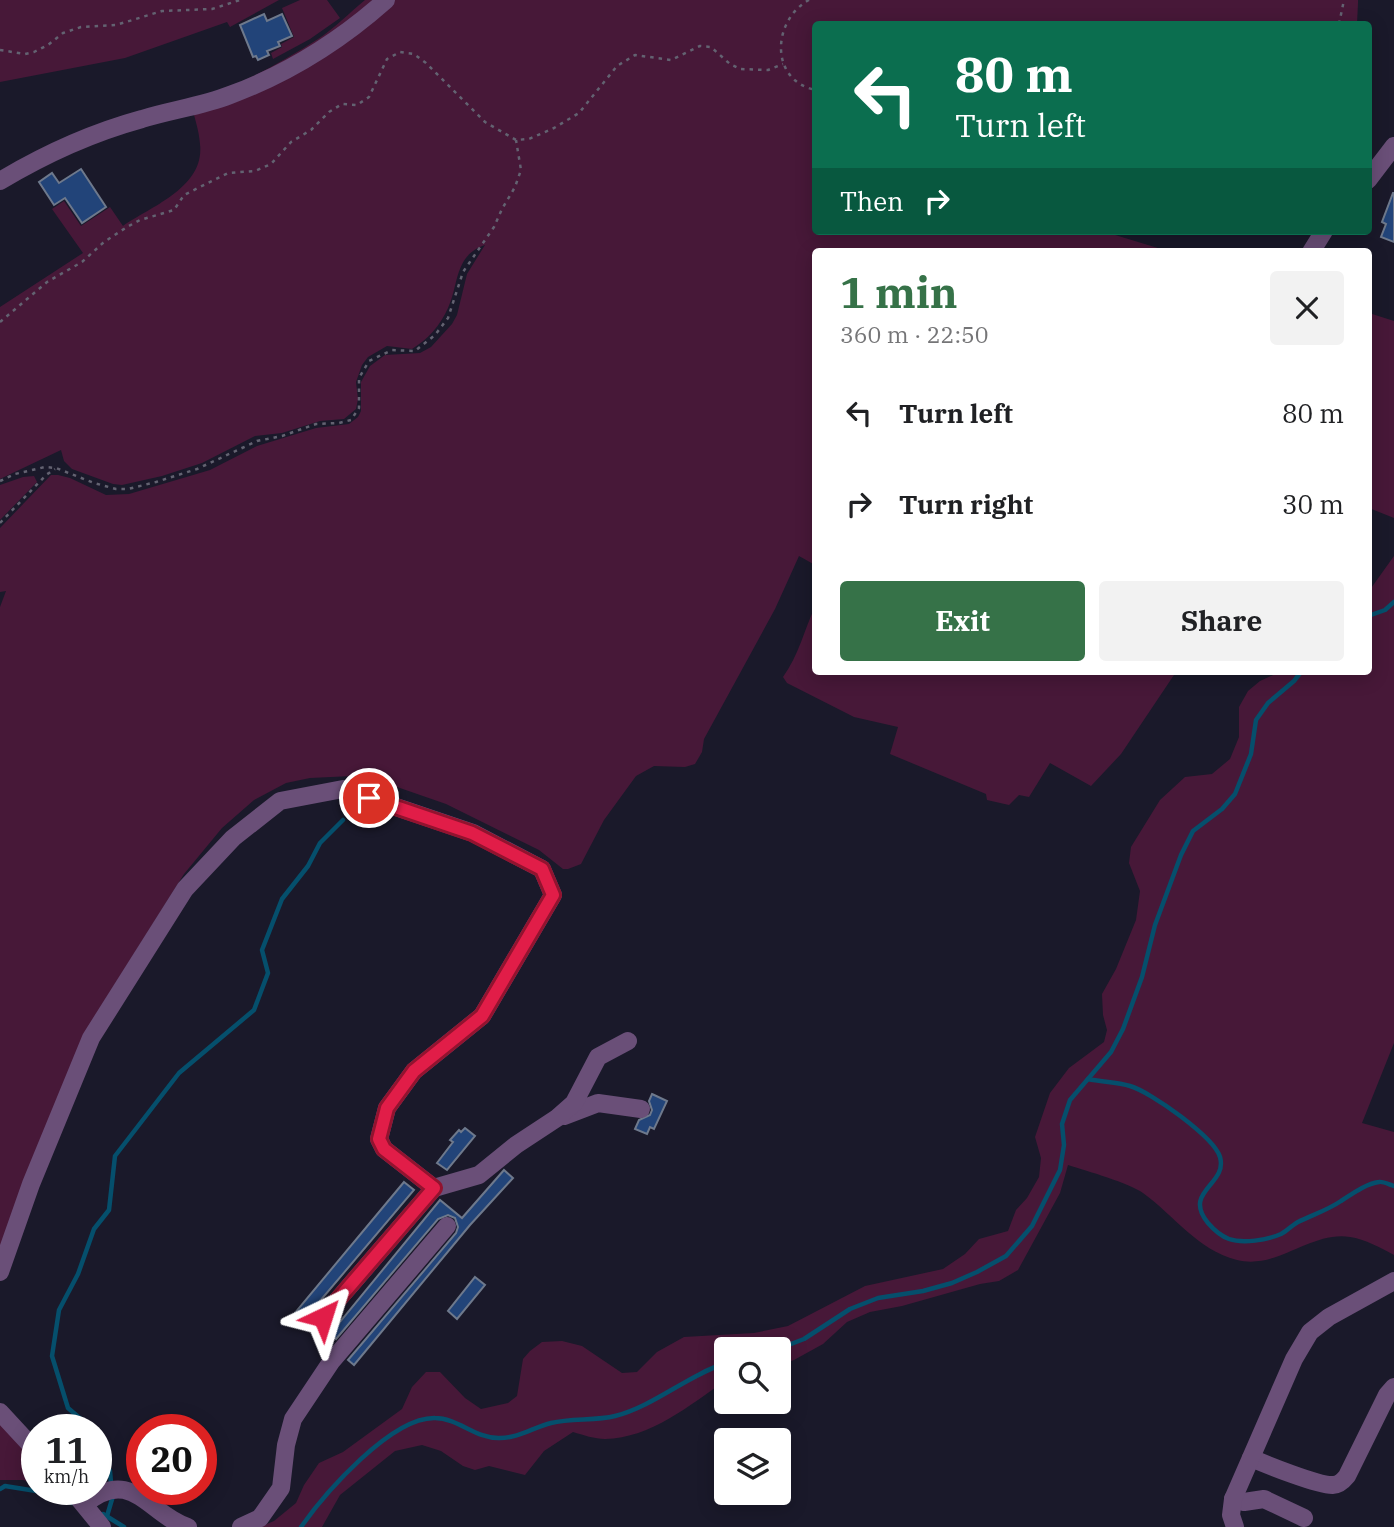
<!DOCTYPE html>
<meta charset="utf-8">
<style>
body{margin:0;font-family:"IBM Plex Serif",serif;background:#f2f2f2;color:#202124;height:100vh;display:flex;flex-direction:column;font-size:26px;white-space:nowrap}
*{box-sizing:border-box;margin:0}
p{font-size:23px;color:#757577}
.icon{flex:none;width:38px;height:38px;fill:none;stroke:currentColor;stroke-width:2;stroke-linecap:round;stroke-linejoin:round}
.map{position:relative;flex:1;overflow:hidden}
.sheet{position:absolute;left:812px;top:248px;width:560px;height:427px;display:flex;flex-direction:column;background:#fff;border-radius:7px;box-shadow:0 4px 18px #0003}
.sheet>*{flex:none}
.banner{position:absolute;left:812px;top:21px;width:560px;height:214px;border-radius:7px;box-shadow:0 4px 18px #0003;background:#0b6e4f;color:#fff;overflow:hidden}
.controls{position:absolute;left:714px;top:1337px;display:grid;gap:14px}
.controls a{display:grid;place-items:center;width:77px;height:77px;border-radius:7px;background:#fff;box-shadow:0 4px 18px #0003;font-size:35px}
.speed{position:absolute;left:21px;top:1414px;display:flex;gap:14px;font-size:35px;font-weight:700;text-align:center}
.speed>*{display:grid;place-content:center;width:91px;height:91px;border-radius:50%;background:#fff;box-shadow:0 4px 18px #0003;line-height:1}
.speed small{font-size:18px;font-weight:400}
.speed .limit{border:10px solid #d22;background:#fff;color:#111}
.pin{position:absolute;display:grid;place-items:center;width:60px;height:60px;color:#fff;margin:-30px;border:4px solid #fff;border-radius:50%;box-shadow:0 2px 7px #0007}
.me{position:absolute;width:77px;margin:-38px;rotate:41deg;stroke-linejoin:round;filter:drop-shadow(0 0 5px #0008)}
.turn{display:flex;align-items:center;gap:24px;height:147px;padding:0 28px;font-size:32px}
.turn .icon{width:91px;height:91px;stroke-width:2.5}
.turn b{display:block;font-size:49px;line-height:60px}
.then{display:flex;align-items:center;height:66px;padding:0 28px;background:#0003;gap:14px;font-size:26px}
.round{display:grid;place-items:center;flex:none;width:74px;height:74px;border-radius:7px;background:#f2f2f2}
.overview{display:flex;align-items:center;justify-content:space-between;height:119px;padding:0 28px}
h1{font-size:42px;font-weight:800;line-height:52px;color:#367248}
.cta{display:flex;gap:14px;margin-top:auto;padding:14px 28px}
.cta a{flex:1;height:80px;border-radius:7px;background:#367248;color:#fff;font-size:28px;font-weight:800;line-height:80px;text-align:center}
.cta a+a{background:#f2f2f2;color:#202124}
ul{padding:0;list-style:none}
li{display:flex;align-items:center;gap:21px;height:91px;padding:0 28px}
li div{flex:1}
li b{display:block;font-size:26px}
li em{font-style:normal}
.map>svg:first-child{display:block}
.green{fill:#471838}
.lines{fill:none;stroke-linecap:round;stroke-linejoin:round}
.stream{stroke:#054f6c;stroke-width:4.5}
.building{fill:#224479;stroke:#6e798c;stroke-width:2}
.path{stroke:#636271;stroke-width:2.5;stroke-dasharray:3.5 5;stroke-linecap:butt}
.minor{stroke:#6a4f78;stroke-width:18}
.route-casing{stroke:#92132f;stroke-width:18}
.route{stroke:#e11d48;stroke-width:12}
</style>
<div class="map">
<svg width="1394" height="1527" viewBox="0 0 1394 1527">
<rect width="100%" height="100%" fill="#1a192a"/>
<g class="green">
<polygon points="0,0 279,0 230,27 227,22 125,58 0,82"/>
<polygon points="300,0 327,0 340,18 310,39 273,59 271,53 282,47 281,44 294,37 282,8"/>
<path d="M365 0H1358V3L1357 24H816V231H1102L1171 252H816L815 565 799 556 775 609 704 739 702 752 695 764 685 767 654 766 636 776 604 820 581 864 568 869H563L539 850 446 804 374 779 352 776 310 778 286 783 254 800 222 828 184 874 100 1008 0 1261V607L6 591 0 592V528L51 475H58L70 478 106 495 129 494 210 470 257 446 316 428 349 424 358 417 361 411V382L370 366 385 355 420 353 431 347 452 324 457 315 467 274 485 245C454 255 459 285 448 308 440 326 428 339 412 349L387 346 368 357 362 365 356 382 358 399 356 409 344 419 320 421 282 433 255 436 202 463 162 476 122 485 113 484 72 469 64 461 61 450 0 479V307L83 253 52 209 64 201 81 226 110 207 123 226C152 206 205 187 200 144 199 130 194 115 190 102 235 88 279 64 318 39 335 28 349 13 365 0Z"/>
<polygon points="1369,313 1394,321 1394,518 1369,508"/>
<polygon points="34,476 37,482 0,520 0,485 23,477"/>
<path d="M1394 556V1043L1362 1123 1394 1132V1255C1381 1248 1365 1239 1350 1237 1310 1231 1278 1270 1237 1260 1196 1249 1175 1216 1143 1193 1129 1183 1087 1171 1068 1165L1060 1193 1018 1270 999 1281 980 1284 902 1306 870 1312 847 1322 823 1344 794 1360 779 1365V1349H726V1380C690 1405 651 1438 605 1439 595 1439 583 1435 573 1432L544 1451 525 1475 489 1466 475 1470 463 1466 441 1451 422 1445 395 1451 340 1495 322 1527H260L274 1521 296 1503 304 1485 319 1463 343 1452 402 1409 412 1387 426 1372H440L465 1398 481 1409 508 1403 517 1396 523 1359 530 1351 542 1342 562 1341 582 1346 622 1373 637 1372 657 1352 684 1337 754 1333 788 1326 865 1286 943 1269 965 1254 979 1239 1008 1231 1016 1210 1027 1198 1039 1177 1041 1158 1035 1137 1050 1093 1069 1068 1104 1042 1107 1030 1103 1015 1102 994 1116 969 1136 920 1140 891 1129 863 1131 847 1160 800 1185 777 1212 774 1230 759 1239 737V707L1248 691 1260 681 1280 672H1368L1369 591Z"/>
<path d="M815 607 816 672H1176L1121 754 1091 786 1050 763 1029 797 1019 795 1009 805 987 800 986 794 890 754 898 727 854 717 787 683 783 677C799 655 804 630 815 607Z"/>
<polygon points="0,1417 37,1457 37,1484 23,1480 0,1480"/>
</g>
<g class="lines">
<g class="stream">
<polyline points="1368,616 1385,610 1394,602"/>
<path d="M1088 1079C1101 1082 1117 1082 1130 1086 1151 1092 1214 1137 1220 1157 1228 1185 1182 1191 1208 1223 1214 1230 1221 1236 1229 1239 1243 1244 1267 1240 1281 1234 1287 1231 1292 1225 1298 1222 1312 1215 1328 1210 1341 1201 1352 1194 1365 1184 1379 1182 1383 1181 1390 1185 1394 1186"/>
<polyline points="778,1349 804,1339 850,1309 878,1298 923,1291 952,1283 977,1272 1006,1256 1032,1226 1060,1170 1064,1145 1062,1124 1070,1100 1111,1052 1123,1029 1142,977 1155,925 1181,855 1193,831 1222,809 1235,794 1251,754 1256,720 1268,703 1294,681 1301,672"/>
<polyline points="88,1430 82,1420 68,1408 52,1356 59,1310 78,1274 94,1229 109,1210 115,1156 179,1073 254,1010 268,973 262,950 282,899 308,866 320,843 343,820"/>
<polyline points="96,1443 110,1471 111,1483"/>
<polyline points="0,1489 5,1486 55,1494 72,1503"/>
<polyline points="103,1514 124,1527"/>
<polyline points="107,1516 113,1496"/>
<path d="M301 1527C325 1493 391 1417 435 1418 458 1418 476 1439 500 1438 519 1438 534 1427 551 1423 572 1418 595 1421 615 1416 654 1406 688 1375 726 1363"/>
</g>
</g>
<g class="building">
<polygon points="264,14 267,21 282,14 292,36 278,42 280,46 267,51 269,55 258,60 256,56 253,57 240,25"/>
<polygon points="81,169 106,207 82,223 65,198 54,205 39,182 52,173 59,183"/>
<polygon points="1393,193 1394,193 1394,242 1381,237 1386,224 1382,222"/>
<polygon points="652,1094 667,1101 654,1129 650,1127 647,1134 635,1129 639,1120 650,1115 652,1110 649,1101"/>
<polygon points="465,1128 475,1136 447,1170 437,1163 453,1142 450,1140 459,1130 461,1132"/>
<polygon points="504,1170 513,1178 470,1225 354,1365 348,1360 456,1233 458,1227 455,1218 448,1215 438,1219 336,1339 330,1334 440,1200 462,1218"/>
<polygon points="404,1182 414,1190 303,1321 294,1314"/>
<polygon points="475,1277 485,1285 457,1319 448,1311"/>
</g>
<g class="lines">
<g class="path">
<path d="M809 0C772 20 769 81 816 90"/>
<polyline points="1339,24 1344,0"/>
<polyline points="0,50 25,54 34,52 48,45 63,33 81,27 116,25 162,11 212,9 240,0"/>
<polyline points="0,322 47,282 82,262 104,242 127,227 140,220 174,210 184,195 228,173 255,171 271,164 291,142 311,130 329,112 342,104 357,105 369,97 387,59 400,52 414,54 426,63 485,122 516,140 529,139 554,128 579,113 617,66 635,55 671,60 700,46 711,47 730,64 740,69 768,70 783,64"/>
<polyline points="0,481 15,474 45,467 56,468 94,483 116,489 128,489 156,482 197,469 257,441 282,436 316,424 339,423 351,420 359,408 359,378 369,361 392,350 415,351 435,335 448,318 463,272 494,227 502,209 515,187 521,170 516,140"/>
<polyline points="0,523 46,475 55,469"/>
</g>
<g class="minor">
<polyline points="1368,180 1394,146"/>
<path d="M0 181C45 154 91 133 142 119 171 110 202 106 230 95 287 74 341 40 386 0"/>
<polyline points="1311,252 1324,231"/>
<polyline points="564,1116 598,1103 641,1109"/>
<polyline points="0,1272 31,1184 91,1038 185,889 233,838 280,801 343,789 473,833 542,869 553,895 482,1016 414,1071 387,1108 379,1139 384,1149 434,1188 479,1175 516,1145 557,1118 574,1103 598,1057 628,1041"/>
<polyline points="323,1317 434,1188"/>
<polyline points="0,1412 37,1452"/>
<path d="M1251 1458C1265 1464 1319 1486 1333 1485 1339 1485 1343 1481 1347 1476L1387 1395 1394 1387"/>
<polyline points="71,1489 102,1527"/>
<polyline points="1233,1499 1244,1502 1264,1499 1304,1518"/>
<path d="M85 1504C132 1465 149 1515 188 1527"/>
<polyline points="241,1527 260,1518 281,1488 286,1445 293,1419 331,1362 447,1226"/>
<polyline points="1235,1527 1231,1515 1233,1499 1294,1359 1310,1332 1329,1317 1394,1281"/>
</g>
</g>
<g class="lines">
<defs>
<polyline id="route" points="323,1317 434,1188 384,1149 379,1139 387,1108 414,1071 482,1016 553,895 542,869 472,833 369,798"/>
</defs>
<use href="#route" class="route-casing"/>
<use href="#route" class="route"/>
</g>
</svg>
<div class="controls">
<a><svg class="icon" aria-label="search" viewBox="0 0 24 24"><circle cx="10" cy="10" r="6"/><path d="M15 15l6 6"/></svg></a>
<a><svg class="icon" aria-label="layers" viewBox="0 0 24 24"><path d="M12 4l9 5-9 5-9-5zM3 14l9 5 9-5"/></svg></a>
</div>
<div class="speed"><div>11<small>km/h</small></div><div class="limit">20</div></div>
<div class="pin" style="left:369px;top:798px;background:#d93025"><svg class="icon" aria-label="arrive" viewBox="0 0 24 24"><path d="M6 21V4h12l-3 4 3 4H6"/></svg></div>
<svg class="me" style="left:323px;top:1317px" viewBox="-20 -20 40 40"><path d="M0-17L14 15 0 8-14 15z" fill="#e11d48" stroke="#fff" stroke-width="4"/></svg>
<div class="banner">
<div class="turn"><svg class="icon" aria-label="left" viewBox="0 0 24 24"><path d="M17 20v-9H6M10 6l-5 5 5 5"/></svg><div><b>80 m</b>Turn left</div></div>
<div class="then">Then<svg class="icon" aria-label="right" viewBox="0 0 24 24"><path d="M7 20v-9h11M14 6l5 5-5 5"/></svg></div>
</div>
<section class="sheet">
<div class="overview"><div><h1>1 min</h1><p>360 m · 22:50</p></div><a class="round"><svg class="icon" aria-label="close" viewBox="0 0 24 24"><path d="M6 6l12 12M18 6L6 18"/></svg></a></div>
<ul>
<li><svg class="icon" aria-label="left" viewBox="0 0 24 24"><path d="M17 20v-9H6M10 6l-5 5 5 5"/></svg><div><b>Turn left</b></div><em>80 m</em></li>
<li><svg class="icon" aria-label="right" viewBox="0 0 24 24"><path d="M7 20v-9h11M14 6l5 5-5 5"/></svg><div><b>Turn right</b></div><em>30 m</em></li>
</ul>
<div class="cta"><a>Exit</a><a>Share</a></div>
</section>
</div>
